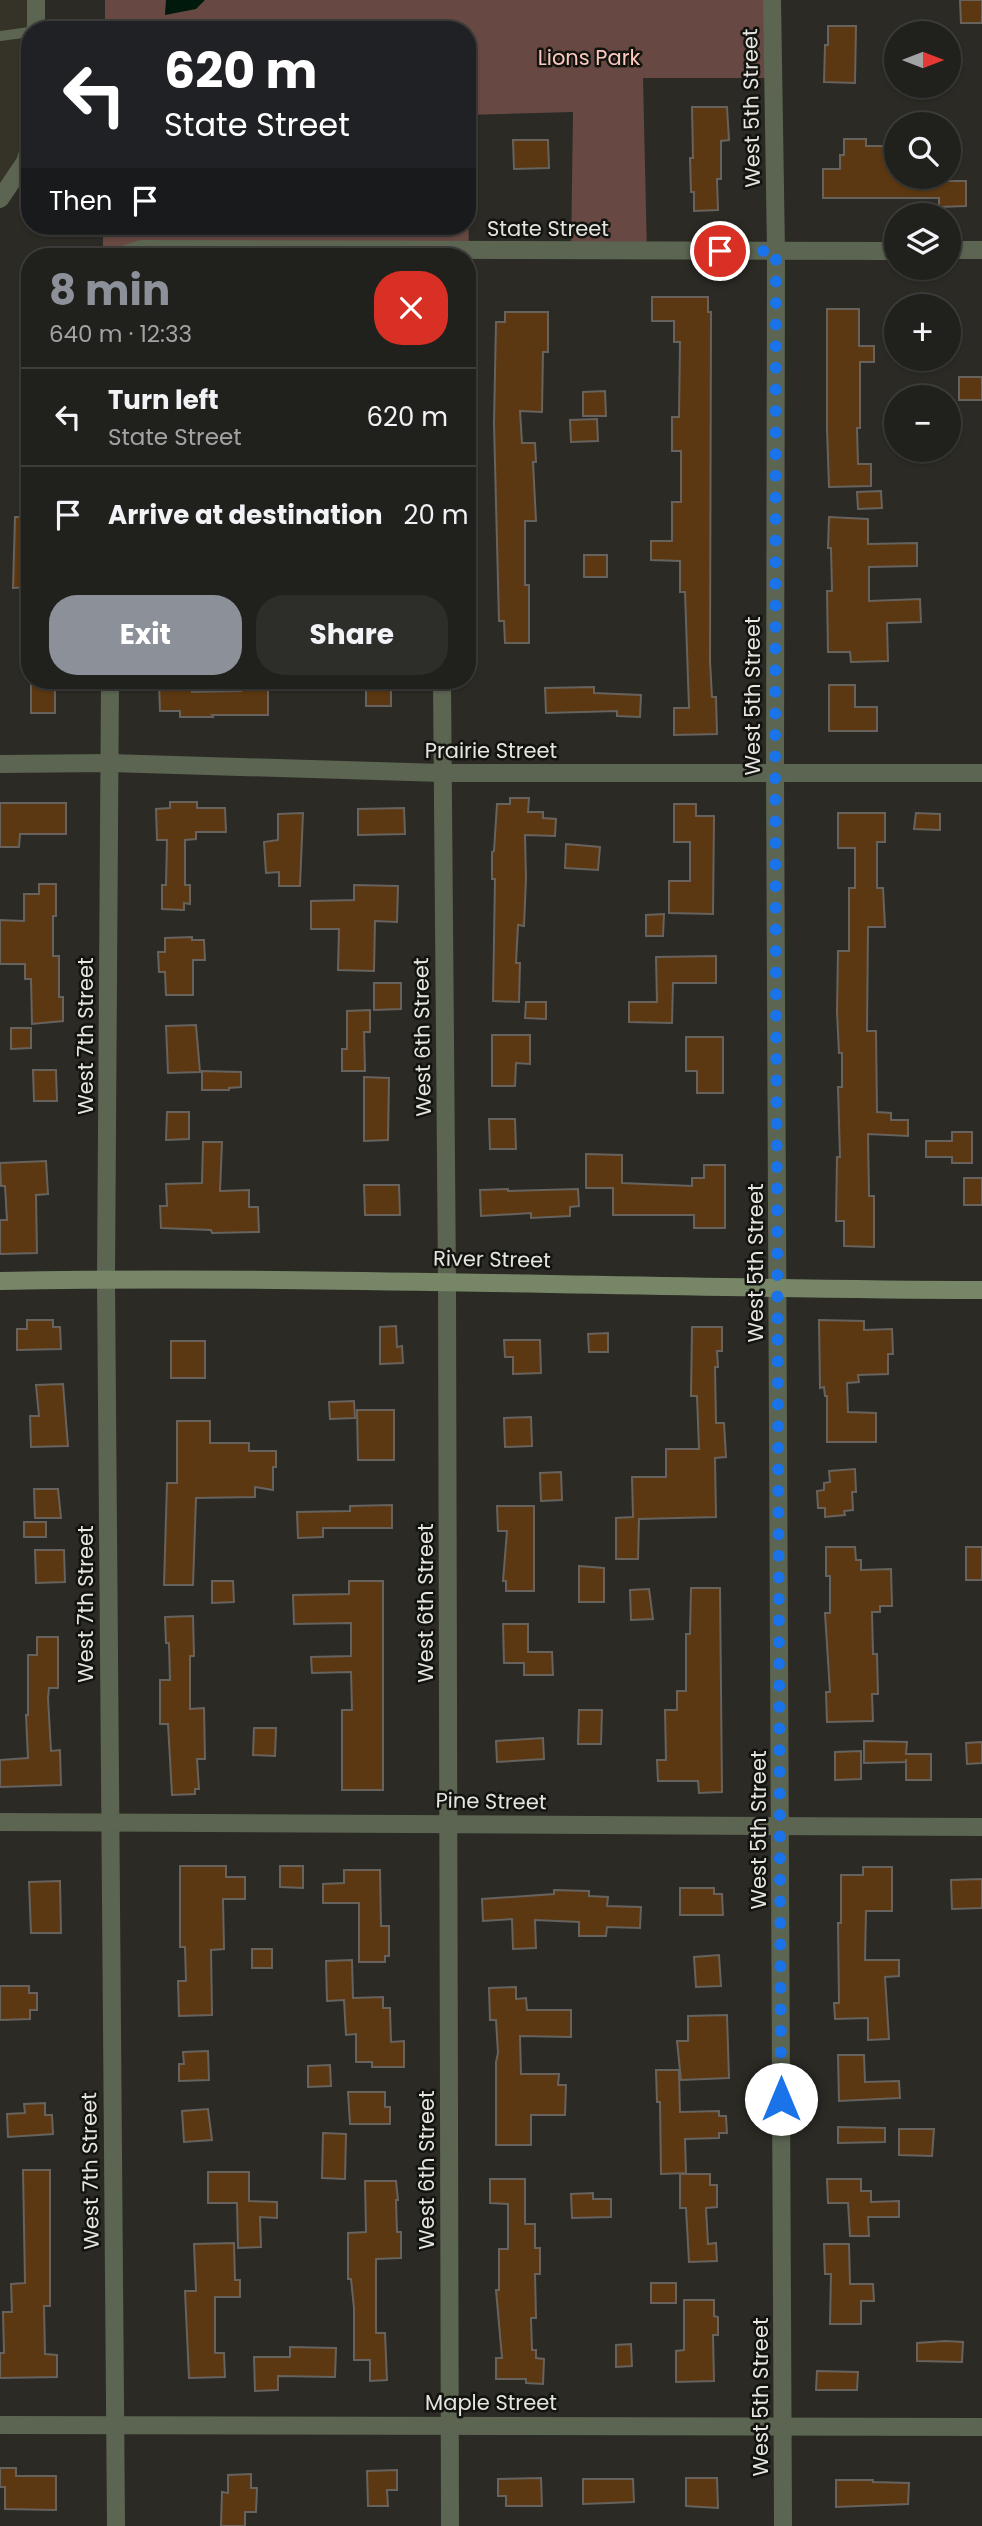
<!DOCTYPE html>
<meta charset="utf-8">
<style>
body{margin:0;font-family:Poppins,sans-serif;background:#2d2d29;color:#f1f3f6;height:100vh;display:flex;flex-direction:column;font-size:26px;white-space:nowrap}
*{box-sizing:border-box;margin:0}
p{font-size:23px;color:#a2a3a3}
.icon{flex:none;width:38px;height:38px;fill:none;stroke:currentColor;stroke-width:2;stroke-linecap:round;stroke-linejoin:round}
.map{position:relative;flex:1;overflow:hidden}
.drawer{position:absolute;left:21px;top:248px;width:455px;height:441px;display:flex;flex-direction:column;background:#20201c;border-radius:28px;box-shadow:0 2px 5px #0004,0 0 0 2px #3d3e3b}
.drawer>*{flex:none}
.guide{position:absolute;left:21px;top:21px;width:455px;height:214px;border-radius:28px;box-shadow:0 2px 5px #0004,0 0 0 2px #3d3e3b;background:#202124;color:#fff;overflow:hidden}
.needle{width:46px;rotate:90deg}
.buttons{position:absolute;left:884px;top:21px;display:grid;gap:14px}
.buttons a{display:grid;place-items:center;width:77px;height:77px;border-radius:50%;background:#20201c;box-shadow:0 2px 5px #0004,0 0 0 2px #3d3e3b;font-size:35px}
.pin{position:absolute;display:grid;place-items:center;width:60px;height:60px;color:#fff;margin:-30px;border:4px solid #fff;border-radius:50%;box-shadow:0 2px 7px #0007}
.me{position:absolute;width:77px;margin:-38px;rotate:0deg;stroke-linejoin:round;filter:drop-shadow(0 0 5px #0008)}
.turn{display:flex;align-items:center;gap:24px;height:147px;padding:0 28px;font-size:32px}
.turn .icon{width:91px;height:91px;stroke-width:2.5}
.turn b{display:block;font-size:49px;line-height:60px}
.then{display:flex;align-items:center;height:66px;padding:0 28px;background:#0003;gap:14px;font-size:26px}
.round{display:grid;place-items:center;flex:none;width:74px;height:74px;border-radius:28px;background:#2d2d29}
.overview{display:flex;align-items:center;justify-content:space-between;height:119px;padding:0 28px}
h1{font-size:42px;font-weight:700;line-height:52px;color:#8c9099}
.action{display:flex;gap:14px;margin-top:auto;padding:14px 28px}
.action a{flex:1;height:80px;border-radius:28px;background:#8c9099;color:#fff;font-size:28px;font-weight:700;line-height:80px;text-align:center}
.action a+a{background:#2d2d29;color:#f1f3f6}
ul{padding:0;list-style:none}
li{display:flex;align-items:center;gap:21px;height:98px;padding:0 28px;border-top:2px solid #3d3e3b}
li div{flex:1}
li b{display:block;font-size:26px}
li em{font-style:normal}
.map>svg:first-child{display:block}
.built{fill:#353327}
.green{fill:#674842}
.water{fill:#00190d}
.building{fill:#5b3811;stroke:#67625e;stroke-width:2}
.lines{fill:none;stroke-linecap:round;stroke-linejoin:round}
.lane{stroke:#5b6551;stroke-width:10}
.street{stroke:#5b6551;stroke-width:18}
.secondary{stroke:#768667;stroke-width:18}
.route{stroke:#1a73e8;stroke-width:12;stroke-dasharray:0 21.6}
.labels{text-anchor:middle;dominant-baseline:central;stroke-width:5;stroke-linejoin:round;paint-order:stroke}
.park-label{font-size:21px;fill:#fdc9be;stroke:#131310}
.street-label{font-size:21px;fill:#e5e4e1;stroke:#131310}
</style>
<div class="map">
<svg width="982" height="2526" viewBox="0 0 982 2526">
<rect width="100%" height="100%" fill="#2b2a25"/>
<polygon class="built" points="0,0 36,0 30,30 30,145 0,199"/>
<g class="green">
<polygon points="105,0 769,0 770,78 643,78 647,253 571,253 573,112 467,115 467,30 105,30"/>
<polygon points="467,158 469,253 103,252 103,226 467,226"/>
</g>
<polygon class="water" points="166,0 205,0 196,9 165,15"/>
<g class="building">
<polygon points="960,0 982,0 982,23 961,23"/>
<polygon points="828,26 856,26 855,83 824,82 825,45 828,45"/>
<polygon points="692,107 727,107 729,140 721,141 721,179 717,179 718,210 694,211 694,192 691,192 690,158 693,158"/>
<polygon points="844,139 866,139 866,146 889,146 889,169 896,169 896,177 936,177 936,181 966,181 966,206 939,207 939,198 823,198 823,169 840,169 840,155 844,155"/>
<polygon points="513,140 548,140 549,168 514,169"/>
<polygon points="652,297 708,297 708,312 711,312 710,661 712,697 716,697 717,734 674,735 674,708 689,708 685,592 680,592 680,561 651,560 651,541 672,541 672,502 681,502 681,451 672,451 672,417 679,417 680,342 674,342 674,321 652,321"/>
<polygon points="827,309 859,309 859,346 874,346 874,362 860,362 860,428 857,428 858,464 871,464 871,486 829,487 827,428"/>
<polygon points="505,312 548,312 548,352 543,352 542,412 520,411 522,443 535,443 536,462 533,462 536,521 525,521 525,585 529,585 529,643 505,643 504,621 499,621 494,424 496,322 505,322"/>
<rect x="959" y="377" width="23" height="23"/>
<polygon points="605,391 606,416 583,416 583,392"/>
<polygon points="597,419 598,441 571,442 570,420"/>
<polygon points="881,491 882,508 858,509 857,492"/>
<polygon points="15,517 30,517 30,587 13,588"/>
<polygon points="829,517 868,519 868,544 917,543 917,566 869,567 869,601 920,599 921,622 887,623 888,661 851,662 850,652 828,652 827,591 832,591 831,548 828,548"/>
<rect x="584" y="555" width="23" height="22"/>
<polygon points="241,681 268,681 268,715 212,715 213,717 180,717 180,711 160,711 159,685 192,685 192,692 241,691"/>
<rect x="366" y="681" width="25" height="25"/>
<rect x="31" y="682" width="24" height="31"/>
<polygon points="829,685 855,685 855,707 877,707 877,731 829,731"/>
<polygon points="594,687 594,693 641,695 640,717 617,716 617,711 546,713 545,688"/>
<polygon points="510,798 529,798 528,812 543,812 543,818 556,819 555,836 525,835 526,878 524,926 518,925 516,963 520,963 519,1002 493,1001 495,879 492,879 492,852 494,851 497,804 510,804"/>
<polygon points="170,802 197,802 197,808 225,808 226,832 196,832 196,839 185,840 185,885 190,885 190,904 184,903 184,910 162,909 162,885 166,885 167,840 157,840 156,809 170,808"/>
<polygon points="0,803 66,803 66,834 20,834 19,847 0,847"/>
<polygon points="674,804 696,804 696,816 714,816 713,914 669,913 669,881 690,881 690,842 674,842"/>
<polygon points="404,808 405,834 358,835 358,809"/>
<polygon points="303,813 300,886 279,886 279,872 266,873 264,842 278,840 278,814"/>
<polygon points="838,813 885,813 885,842 877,842 877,888 883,888 885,927 868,927 867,1031 876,1031 877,1112 891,1113 891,1120 908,1120 908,1136 868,1134 869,1196 874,1196 874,1247 844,1246 844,1221 836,1221 837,1157 840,1157 838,1087 842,1087 842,1053 839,1053 837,1012 838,951 849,951 849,888 855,888 855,848 838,848"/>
<polygon points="916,813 940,814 940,830 914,829"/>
<polygon points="566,844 600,847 598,870 565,868"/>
<polygon points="39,884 56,884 56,916 53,916 53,956 59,956 59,997 63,997 63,1021 32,1024 31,979 25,979 25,964 0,964 0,920 24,921 24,894 39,894"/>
<polygon points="354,885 398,886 397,922 375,921 374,971 338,970 339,929 311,929 311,901 354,900"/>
<polygon points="664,914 663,936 646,936 646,915"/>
<polygon points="192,937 192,940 204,940 205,960 193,960 193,995 166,995 165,972 159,972 158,952 165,952 165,938"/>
<polygon points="716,956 716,983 673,983 672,1023 629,1022 629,1002 657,1002 656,957"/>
<polygon points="374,983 401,983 401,1009 374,1010"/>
<polygon points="526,1002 546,1002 546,1019 525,1018"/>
<polygon points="370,1010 370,1032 364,1032 365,1071 342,1071 342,1049 347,1049 347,1011"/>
<polygon points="196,1025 200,1072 168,1073 166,1026"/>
<polygon points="11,1028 31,1028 31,1048 11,1049"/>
<polygon points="492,1035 530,1035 530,1064 516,1063 515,1086 492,1086"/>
<polygon points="686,1037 723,1037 723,1093 697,1093 697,1071 686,1071"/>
<polygon points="33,1070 56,1070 57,1101 34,1101"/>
<polygon points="202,1071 241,1072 241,1087 229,1088 229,1090 202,1090"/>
<polygon points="364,1077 389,1078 388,1140 364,1141"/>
<polygon points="167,1112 189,1112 189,1139 166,1140"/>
<polygon points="489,1119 515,1119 516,1149 490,1149"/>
<polygon points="952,1132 972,1132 972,1163 952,1163 952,1157 926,1157 926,1141 952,1141"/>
<polygon points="203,1142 222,1142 220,1191 249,1190 249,1207 258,1207 259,1232 212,1233 211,1230 161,1228 160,1206 167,1206 166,1184 202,1183"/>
<polygon points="586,1154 622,1155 622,1183 692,1186 692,1178 704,1178 704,1165 725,1165 725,1228 694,1228 694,1215 613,1215 613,1188 586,1188"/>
<polygon points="46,1161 48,1194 36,1195 37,1253 0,1254 0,1220 7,1220 5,1186 1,1186 0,1163"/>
<rect x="964" y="1178" width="18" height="27"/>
<polygon points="364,1185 399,1185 400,1215 365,1215"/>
<polygon points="508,1189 508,1191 578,1189 579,1206 570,1207 570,1216 531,1218 531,1213 481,1216 480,1190"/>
<polygon points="27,1320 53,1320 53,1327 60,1327 61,1349 17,1350 17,1329 27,1329"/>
<polygon points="819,1320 864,1321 864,1330 892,1329 893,1354 888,1354 888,1374 858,1375 859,1382 847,1383 848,1412 876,1413 876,1442 827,1442 827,1396 825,1396 824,1387 820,1388"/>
<polygon points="396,1326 397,1347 402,1346 403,1363 380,1364 380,1327"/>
<polygon points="692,1327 722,1327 722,1351 717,1351 718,1367 715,1367 716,1423 724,1423 726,1457 715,1458 716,1517 639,1519 638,1559 616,1559 616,1518 633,1517 632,1477 666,1477 666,1449 699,1449 697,1396 691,1396"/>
<polygon points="608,1333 608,1352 589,1352 588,1334"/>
<polygon points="504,1340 540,1340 541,1373 513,1374 513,1357 505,1357"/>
<rect x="171" y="1341" width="34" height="37"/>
<polygon points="63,1384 68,1446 31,1447 30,1416 39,1416 36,1385"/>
<polygon points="354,1401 355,1418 330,1419 329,1402"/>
<polygon points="357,1410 394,1410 394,1460 358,1460"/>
<polygon points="531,1417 532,1446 505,1447 504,1418"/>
<polygon points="177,1421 210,1421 210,1443 249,1443 249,1451 276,1451 276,1467 273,1467 273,1490 255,1487 255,1497 196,1498 193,1585 164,1585 167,1483 177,1483"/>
<polygon points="855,1469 856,1492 852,1492 853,1510 844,1511 845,1515 825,1517 825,1508 818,1508 817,1491 824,1490 824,1483 830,1482 829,1471"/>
<polygon points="561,1472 562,1500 541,1501 540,1473"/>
<polygon points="34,1489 58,1489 61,1518 35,1518"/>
<polygon points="392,1505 392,1528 323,1528 323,1537 298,1538 297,1512 350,1511 350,1506"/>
<polygon points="497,1506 534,1506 534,1591 506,1591 506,1581 503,1581 507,1531 498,1531"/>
<rect x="24" y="1522" width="22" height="15"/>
<polygon points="826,1547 855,1547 856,1560 861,1560 861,1570 891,1569 892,1606 880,1606 880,1612 872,1612 873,1654 877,1654 878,1694 872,1694 873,1721 827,1722 826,1692 830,1692 825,1613 830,1613 830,1576 826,1576"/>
<rect x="966" y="1547" width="16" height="33"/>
<polygon points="35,1550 64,1550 65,1582 36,1583"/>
<polygon points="579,1566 604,1568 604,1602 579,1602"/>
<polygon points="212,1581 233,1581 234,1602 212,1603"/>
<polygon points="349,1581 383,1581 383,1790 342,1790 342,1710 352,1710 351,1672 312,1673 311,1657 351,1656 351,1623 294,1624 293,1595 349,1594"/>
<polygon points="691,1588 720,1588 722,1792 699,1793 698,1781 658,1781 657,1760 666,1760 665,1710 677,1710 677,1691 686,1691 686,1634 690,1634"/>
<polygon points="649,1589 653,1619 631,1620 630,1590"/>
<polygon points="193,1616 194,1656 190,1656 190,1709 204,1708 205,1759 197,1759 199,1789 195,1789 195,1794 172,1795 168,1724 160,1724 160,1680 170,1680 169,1643 166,1643 165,1617"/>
<polygon points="503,1624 528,1624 528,1652 552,1652 553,1675 524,1675 524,1663 504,1663"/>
<polygon points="37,1637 58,1637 58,1688 49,1688 48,1698 51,1751 60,1750 61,1785 0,1787 0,1760 28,1758 26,1715 28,1715 28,1655 37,1655"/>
<polygon points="579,1710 602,1710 601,1744 578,1744"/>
<polygon points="254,1728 276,1728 275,1756 253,1755"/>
<polygon points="543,1738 544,1759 497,1762 496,1741"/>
<polygon points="864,1741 907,1742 906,1754 931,1754 931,1780 906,1780 906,1759 906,1762 864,1763"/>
<polygon points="982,1742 982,1763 967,1764 966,1743"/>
<polygon points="861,1751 861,1779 835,1780 835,1752"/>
<polygon points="180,1866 226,1866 226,1877 245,1877 245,1899 223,1899 224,1949 211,1950 212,2015 179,2016 178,1981 186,1981 185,1947 180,1947"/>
<polygon points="280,1866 303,1866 303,1888 280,1887"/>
<polygon points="863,1867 892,1867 892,1911 866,1911 865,1960 899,1960 899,1976 885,1977 889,2039 868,2040 868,2018 835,2019 834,2003 839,2003 838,1923 841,1923 841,1875 863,1875"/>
<polygon points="344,1870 380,1870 381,1926 389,1926 389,1956 385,1956 385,1962 359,1962 359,1903 323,1903 323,1884 344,1883"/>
<polygon points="982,1879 982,1908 952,1909 951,1880"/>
<polygon points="60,1881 61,1933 31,1933 29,1882"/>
<polygon points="680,1888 714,1888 714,1894 722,1894 723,1915 680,1915"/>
<polygon points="554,1890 589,1891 589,1896 608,1897 607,1906 641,1907 640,1928 607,1927 606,1936 579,1936 579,1922 535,1920 536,1948 513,1949 512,1919 483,1921 482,1899 554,1894"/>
<rect x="252" y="1949" width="20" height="19"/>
<polygon points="719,1955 721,1986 696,1987 694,1957"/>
<polygon points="352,1960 353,1998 383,1997 383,2008 390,2008 391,2042 404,2041 404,2067 372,2067 372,2062 356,2062 356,2034 346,2035 344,2000 327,2001 326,1961"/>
<polygon points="0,1986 29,1986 29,1993 37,1993 37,2010 30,2010 30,2019 0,2020"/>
<polygon points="516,1987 516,1999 526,1998 527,2010 571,2010 571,2037 520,2036 521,2074 559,2074 558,2085 566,2085 565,2115 531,2115 531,2145 496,2145 496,2062 498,2053 496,2020 490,2020 489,1988"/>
<polygon points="727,2015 729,2078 681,2080 677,2041 688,2041 688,2016"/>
<polygon points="208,2051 209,2080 179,2081 179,2064 184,2064 183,2052"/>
<polygon points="838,2055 864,2055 865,2082 899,2081 900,2098 839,2101"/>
<polygon points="330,2065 331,2086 308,2087 308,2066"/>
<polygon points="656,2070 679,2070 680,2112 719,2111 719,2116 726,2116 727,2133 719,2133 719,2138 685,2139 686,2173 661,2174 660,2102 657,2102"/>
<polygon points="348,2092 385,2092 385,2107 390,2107 390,2124 350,2124"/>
<polygon points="45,2103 45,2115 52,2115 53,2134 8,2137 7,2114 25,2113 24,2104"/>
<polygon points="208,2109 212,2140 184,2142 182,2111"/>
<polygon points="838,2127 885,2128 885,2142 838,2143"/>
<polygon points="899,2129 934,2129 932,2156 899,2155"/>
<polygon points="323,2133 346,2134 345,2179 322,2178"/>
<polygon points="23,2170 50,2170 50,2306 44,2306 45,2354 57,2355 57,2377 0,2378 0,2353 4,2353 3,2312 12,2312 11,2284 25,2283"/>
<polygon points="208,2172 249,2172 249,2201 277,2202 277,2218 260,2217 261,2247 238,2248 237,2203 208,2203"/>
<polygon points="680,2174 710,2174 710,2185 717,2185 717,2207 706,2208 708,2244 716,2243 717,2261 689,2262 686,2208 680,2208"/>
<polygon points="490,2179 525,2179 525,2224 535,2224 535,2248 540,2248 540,2274 535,2274 536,2318 531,2318 532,2350 536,2350 536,2358 544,2359 543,2384 526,2383 526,2379 496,2379 496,2358 502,2358 496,2290 499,2290 499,2249 508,2249 508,2204 490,2203"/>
<polygon points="827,2179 861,2179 861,2191 871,2191 871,2202 899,2201 899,2217 868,2217 869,2236 850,2236 848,2203 828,2203"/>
<polygon points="365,2181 396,2181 398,2200 396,2200 397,2232 401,2232 401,2258 376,2259 376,2333 385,2333 387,2380 370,2381 370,2360 354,2360 354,2308 351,2279 348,2279 348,2233 366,2232"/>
<polygon points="593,2193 593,2199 611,2199 611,2217 572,2218 571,2194"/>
<polygon points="234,2243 235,2280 240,2280 240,2297 215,2297 215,2353 224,2353 225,2377 189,2378 185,2291 196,2291 194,2244"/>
<polygon points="824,2244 849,2244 850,2284 873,2284 874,2301 861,2301 861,2324 830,2324 831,2274 825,2274"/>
<rect x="651" y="2283" width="25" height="20"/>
<polygon points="684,2300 714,2300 714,2316 718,2317 718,2335 713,2335 714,2381 676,2382 676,2351 684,2350"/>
<polygon points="945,2341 963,2342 962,2362 917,2361 917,2343"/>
<polygon points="631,2344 632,2366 616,2367 616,2345"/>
<polygon points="290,2347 336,2348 335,2377 278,2376 278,2390 255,2391 254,2357 290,2357"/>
<polygon points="817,2371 858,2372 857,2390 816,2390"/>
<polygon points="0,2468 16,2468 16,2476 56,2476 56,2510 5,2509 5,2487 0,2487"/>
<polygon points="397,2470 397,2490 387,2490 388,2506 368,2506 367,2471"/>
<polygon points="251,2474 251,2488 257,2488 256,2512 245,2512 245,2526 221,2526 222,2492 228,2493 228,2475"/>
<polygon points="541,2478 542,2506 506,2506 506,2496 498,2496 498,2479"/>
<polygon points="686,2478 717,2478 718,2508 686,2506"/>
<polygon points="583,2479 633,2479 634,2502 583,2504"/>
<polygon points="836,2480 873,2480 873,2482 909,2483 908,2504 836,2507"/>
</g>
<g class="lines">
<polyline class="lane" points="0,36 30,32"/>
<g class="street">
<polyline points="36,0 36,30"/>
<polyline points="772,0 776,251 775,774 783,2526"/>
<polyline points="0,199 25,162 30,145"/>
<polyline points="948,250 982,250"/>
<polyline points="117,257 141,249 896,251"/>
<polyline points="110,681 106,1279 116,2526"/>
<polyline points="442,681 447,1281 450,2526"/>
<polyline points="0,764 110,763 442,773 982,773"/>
<polyline points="0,1822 982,1827"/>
<polyline points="0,2425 982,2427"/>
</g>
<path class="secondary" d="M0 1281C327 1275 655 1289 982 1290"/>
</g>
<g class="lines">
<polyline class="route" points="720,251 776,251 775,774 781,2099"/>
</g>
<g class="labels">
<g class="park-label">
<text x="589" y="57">Lions Park</text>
</g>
<g class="street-label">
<text transform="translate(751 108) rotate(-91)">West 5th Street</text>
<text x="548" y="228">State Street</text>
<text transform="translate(752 696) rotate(-90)">West 5th Street</text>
<text x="491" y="750">Prairie Street</text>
<text transform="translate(85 1036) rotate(-90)">West 7th Street</text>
<text transform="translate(422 1037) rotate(-91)">West 6th Street</text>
<text transform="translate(492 1259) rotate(1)">River Street</text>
<text transform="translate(755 1263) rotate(-90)">West 5th Street</text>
<text transform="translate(425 1603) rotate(-90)">West 6th Street</text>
<text transform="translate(85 1604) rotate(-90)">West 7th Street</text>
<text transform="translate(491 1801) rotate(1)">Pine Street</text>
<text transform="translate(758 1830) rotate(-90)">West 5th Street</text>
<text transform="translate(426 2170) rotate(-90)">West 6th Street</text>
<text transform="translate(90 2171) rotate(-91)">West 7th Street</text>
<text transform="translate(760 2397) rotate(-90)">West 5th Street</text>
<text x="491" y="2402">Maple Street</text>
</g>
</g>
</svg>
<div class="buttons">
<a><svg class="needle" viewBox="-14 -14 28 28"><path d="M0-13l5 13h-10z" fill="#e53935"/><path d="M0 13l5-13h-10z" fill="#a2a3a3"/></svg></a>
<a><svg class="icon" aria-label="search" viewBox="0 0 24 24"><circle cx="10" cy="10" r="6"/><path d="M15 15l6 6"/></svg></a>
<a><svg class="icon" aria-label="layers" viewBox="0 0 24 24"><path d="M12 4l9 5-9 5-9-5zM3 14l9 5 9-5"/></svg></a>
<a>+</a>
<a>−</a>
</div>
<div class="pin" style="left:720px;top:251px;background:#d93025"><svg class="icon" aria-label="arrive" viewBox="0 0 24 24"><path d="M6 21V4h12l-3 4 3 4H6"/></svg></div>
<svg class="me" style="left:781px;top:2099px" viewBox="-20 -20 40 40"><circle r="19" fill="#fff"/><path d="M0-13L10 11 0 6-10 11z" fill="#1a73e8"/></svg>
<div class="guide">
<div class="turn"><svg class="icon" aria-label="left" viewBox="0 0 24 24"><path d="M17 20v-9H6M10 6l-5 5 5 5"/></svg><div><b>620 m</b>State Street</div></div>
<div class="then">Then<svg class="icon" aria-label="arrive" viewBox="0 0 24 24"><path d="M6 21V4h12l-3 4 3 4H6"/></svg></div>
</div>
<section class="drawer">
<div class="overview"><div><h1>8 min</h1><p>640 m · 12:33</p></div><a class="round" style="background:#d93025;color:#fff"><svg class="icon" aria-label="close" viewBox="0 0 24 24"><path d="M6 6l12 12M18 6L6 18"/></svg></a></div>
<ul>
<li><svg class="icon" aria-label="left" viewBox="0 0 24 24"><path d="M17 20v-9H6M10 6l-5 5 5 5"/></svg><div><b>Turn left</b><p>State Street</p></div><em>620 m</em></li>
<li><svg class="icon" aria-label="arrive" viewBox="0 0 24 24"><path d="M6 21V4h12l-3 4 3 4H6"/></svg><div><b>Arrive at destination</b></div><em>20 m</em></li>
</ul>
<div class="action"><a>Exit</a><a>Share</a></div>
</section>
</div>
